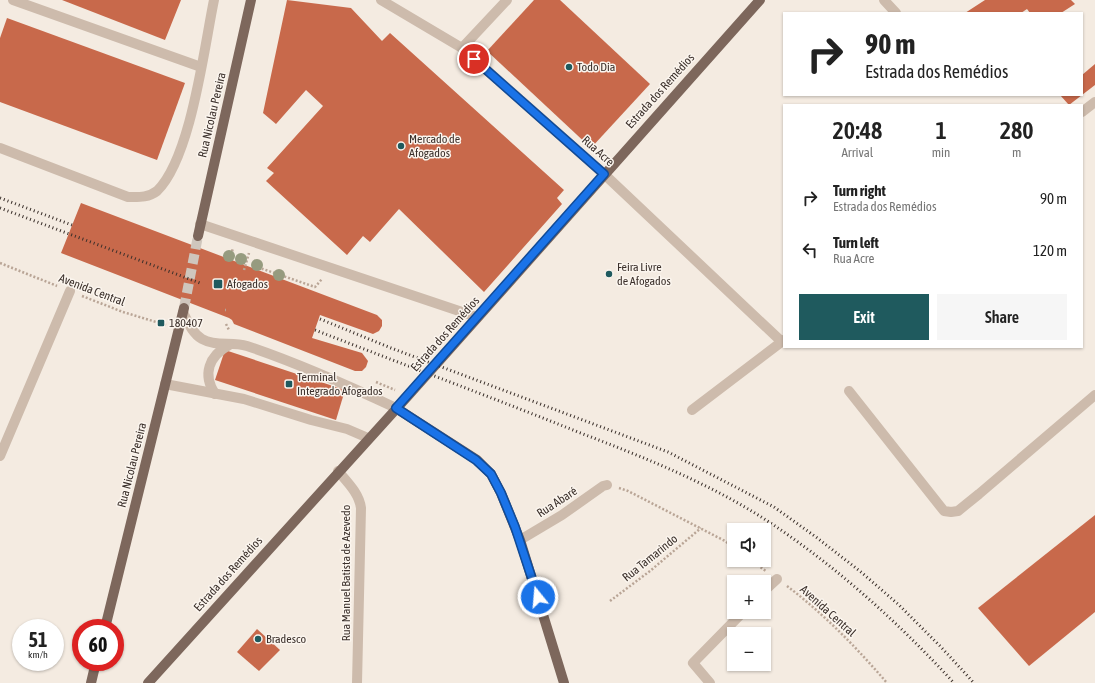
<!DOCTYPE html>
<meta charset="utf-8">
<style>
body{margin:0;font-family:"Asap Condensed",sans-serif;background:#f6f6f6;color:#222;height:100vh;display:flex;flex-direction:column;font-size:15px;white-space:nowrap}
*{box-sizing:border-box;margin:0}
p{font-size:13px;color:#767676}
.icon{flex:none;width:22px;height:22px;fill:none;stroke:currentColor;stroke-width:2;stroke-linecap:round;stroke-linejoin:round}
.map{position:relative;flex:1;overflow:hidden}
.details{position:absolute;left:783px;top:104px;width:300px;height:244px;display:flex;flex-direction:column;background:#fff;border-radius:0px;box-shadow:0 1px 3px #0004}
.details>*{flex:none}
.hud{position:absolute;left:783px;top:12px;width:300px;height:84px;border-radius:0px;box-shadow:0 1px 3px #0004;background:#fff;color:#222;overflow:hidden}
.controls{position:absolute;left:727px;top:523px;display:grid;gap:8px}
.controls a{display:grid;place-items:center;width:44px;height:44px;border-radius:0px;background:#fff;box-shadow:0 1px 3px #0004;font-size:20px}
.speed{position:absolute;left:12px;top:619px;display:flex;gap:8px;font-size:20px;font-weight:700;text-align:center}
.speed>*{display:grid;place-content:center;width:52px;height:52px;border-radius:50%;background:#fff;box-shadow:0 1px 3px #0004;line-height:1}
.speed small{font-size:10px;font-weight:400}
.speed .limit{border:6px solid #d22;background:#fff;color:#111}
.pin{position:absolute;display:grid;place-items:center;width:34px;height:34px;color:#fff;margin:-17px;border:2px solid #fff;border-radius:50%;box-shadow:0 1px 4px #0007}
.me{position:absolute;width:44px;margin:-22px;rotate:343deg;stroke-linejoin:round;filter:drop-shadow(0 0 3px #0008)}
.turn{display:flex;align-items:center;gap:14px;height:84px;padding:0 16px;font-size:18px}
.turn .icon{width:52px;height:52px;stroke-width:2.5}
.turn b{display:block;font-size:28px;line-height:34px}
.eta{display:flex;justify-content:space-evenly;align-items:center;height:68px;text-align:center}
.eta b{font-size:24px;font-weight:600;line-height:28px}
.action{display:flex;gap:8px;margin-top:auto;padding:8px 16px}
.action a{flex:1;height:46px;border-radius:0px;background:#1f5a5e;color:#fff;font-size:16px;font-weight:600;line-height:46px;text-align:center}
.action a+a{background:#f6f6f6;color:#222}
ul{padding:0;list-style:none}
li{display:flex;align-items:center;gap:12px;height:52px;padding:0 16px}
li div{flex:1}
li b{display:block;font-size:15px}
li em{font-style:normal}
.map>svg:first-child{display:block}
.building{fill:#c8694b}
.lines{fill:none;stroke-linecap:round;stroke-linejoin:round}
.primary-tunnel{stroke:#cfc6bd;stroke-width:10;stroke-dasharray:10 5;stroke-linecap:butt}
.path{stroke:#b9a596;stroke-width:2.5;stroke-dasharray:2 2;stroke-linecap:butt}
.service{stroke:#cdbbac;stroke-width:10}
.minor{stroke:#cdbbac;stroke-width:10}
.primary{stroke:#7d675c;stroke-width:10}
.rail{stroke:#3b302b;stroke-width:3;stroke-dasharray:1 3;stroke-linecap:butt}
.tree{fill:#969b7f}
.route-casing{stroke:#114b97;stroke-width:10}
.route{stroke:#1a73e8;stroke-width:7}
.poi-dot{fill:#1f5a5e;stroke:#fbf5ee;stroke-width:1.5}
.labels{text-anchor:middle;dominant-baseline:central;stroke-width:3;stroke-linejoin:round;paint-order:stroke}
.poi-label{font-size:12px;fill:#3b302b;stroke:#fbf5ee;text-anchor:start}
.street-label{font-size:12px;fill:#3b302b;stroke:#fbf5ee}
</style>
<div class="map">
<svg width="1095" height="683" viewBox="0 0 1095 683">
<rect width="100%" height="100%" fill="#f4ebe1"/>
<g class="building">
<polygon points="62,0 181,0 165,40"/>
<polygon points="287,0 351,8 382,41 390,33 564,190 557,198 562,204 484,292 399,209 370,242 363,236 347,255 266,181 274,173 267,168 323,106 306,90 276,124 263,113"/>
<polygon points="534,0 560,0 650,84 591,148 487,51"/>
<polygon points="985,0 1071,0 1075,4 1061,13 1030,13 1027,9 1021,13 965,13"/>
<polygon points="7,18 185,83 157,160 0,102 0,38"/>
<polygon points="1095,64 1095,85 1082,95 1082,75"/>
<polygon points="1060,95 1082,95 1069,105"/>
<polygon points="81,203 377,315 382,320 382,326 379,331 373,334 320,315 312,338 362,353 368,361 366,367 362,371 355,371 234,324 232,320 229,318 61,253"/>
<polygon points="225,350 345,390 336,420 215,380"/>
<polygon points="1095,515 1095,612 1029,666 978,608"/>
<polygon points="257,629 280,650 259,671 237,652"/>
</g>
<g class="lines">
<polyline class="primary-tunnel" points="184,308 198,236"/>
<g class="path">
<polyline points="230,259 233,248"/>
<polyline points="0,263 57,286"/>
<polyline points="244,270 249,253"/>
<polyline points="259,270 260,268 315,287 322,279"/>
<polyline points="82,296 123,312 166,325"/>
<polyline points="225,310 226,310"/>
<polyline points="226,324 229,330"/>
<polyline points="376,382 395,390"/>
<polyline points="619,488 628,491 725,541 734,548"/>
<polyline points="751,560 767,572"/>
<path d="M787 586C824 614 857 648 887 683"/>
<polyline points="610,601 650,571 701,528"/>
</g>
<g class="service">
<polyline points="13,0 201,67"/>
<path d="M0 148 128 197C138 197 148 198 157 191 191 158 204 48 214 0"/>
<path d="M183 312C188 322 192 333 202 339 216 347 232 341 247 346 298 363 347 385 396 408"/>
<polyline points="165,384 244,399 311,420 347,429 368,438"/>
<polyline points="849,391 944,511 951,512 958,511 979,494 1095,395"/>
<path d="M215 394C202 374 209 356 229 345"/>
</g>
<g class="minor">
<polyline points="381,0 462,48 604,174 782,342"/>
<polyline points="884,0 896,13"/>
<polyline points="462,48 507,0"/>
<polyline points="1082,112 1095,102"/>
<polyline points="200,224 477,317"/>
<polyline points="692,410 784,340"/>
<polyline points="0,456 70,291"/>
<path d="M338 471C347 482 359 493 361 508L357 683"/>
<polyline points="520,540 562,515 603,486 607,485"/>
<polyline points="764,591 777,579"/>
<polyline points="710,683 693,663 743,612"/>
</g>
<g class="primary">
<polyline points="198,236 251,0"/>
<polyline points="396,408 477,460 491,474 501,493 520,540 564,683"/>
<polyline points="105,628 184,308"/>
<polyline points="91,683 96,662"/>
<polyline points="148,683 407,397 760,0"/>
</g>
<g class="rail">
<polyline points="0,198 72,225"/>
<polyline points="0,208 200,283"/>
<polyline points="320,319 391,348 668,452 774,507 816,537 861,572 899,605 941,647 974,683"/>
<path d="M315 330C402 364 491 397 578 432 643 457 707 482 766 520 836 566 898 622 954 683"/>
</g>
</g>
<g class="tree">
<circle cx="229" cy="256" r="6"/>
<circle cx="241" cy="259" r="6"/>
<circle cx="257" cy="265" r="6"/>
<circle cx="279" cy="275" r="6"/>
</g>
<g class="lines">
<defs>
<polyline id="route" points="474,59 604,174 396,408 476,460 491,474 501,493 515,527 538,597"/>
</defs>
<use href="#route" class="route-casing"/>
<use href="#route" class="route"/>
</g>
<g class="poi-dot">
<circle cx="569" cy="67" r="4"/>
<circle cx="401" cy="146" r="4"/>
<circle cx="609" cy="274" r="4"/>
<rect x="213" y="279" width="10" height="10" rx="2"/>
<rect x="157" y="319" width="8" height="8" rx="2"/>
<rect x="285" y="380" width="8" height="8" rx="2"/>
<circle cx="258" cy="639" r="4"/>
</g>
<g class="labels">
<g class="poi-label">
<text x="577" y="67">Todo Dia</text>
<text x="409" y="139">Mercado de<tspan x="409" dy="14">Afogados</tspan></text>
<text x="617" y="267">Feira Livre<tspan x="617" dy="14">de Afogados</tspan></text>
<text x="227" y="284">Afogados</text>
<text x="169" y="323">180407</text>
<text x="297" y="377">Terminal<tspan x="297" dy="14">Integrado Afogados</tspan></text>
<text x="266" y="639">Bradesco</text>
</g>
<g class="street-label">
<text transform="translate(660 91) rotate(-48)">Estrada dos Remédios</text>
<text transform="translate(212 115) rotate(-77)">Rua Nicolau Pereira</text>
<text transform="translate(598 151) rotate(42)">Rua Acre</text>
<text transform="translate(92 290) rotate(21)">Avenida Central</text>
<text transform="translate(445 334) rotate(-48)">Estrada dos Remédios</text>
<text transform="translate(132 465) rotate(-76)">Rua Nicolau Pereira</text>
<text transform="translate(557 502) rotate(-33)">Rua Abaré</text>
<text transform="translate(650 558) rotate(-39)">Rua Tamarindo</text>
<text transform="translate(346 573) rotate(-90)">Rua Manuel Batista de Azevedo</text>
<text transform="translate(228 574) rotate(-48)">Estrada dos Remédios</text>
<text transform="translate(828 611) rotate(42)">Avenida Central</text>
</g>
</g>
</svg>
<div class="controls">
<a><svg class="icon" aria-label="sound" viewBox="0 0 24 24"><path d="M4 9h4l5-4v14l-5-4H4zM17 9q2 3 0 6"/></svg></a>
<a>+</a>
<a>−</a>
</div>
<div class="speed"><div>51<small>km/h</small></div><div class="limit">60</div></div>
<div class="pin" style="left:474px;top:59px;background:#d93025"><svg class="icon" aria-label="arrive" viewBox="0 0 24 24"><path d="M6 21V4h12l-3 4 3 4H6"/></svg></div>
<svg class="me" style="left:538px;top:597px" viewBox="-20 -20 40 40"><circle r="17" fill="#1a73e8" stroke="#fff" stroke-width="3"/><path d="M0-11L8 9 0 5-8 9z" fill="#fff"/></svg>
<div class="hud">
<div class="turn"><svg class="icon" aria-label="right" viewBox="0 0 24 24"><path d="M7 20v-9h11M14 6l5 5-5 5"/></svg><div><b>90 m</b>Estrada dos Remédios</div></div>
</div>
<section class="details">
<div class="eta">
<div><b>20:48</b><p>Arrival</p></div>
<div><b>1</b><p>min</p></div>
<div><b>280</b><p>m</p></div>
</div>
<ul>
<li><svg class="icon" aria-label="right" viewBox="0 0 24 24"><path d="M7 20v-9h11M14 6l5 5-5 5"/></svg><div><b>Turn right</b><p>Estrada dos Remédios</p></div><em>90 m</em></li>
<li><svg class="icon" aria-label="left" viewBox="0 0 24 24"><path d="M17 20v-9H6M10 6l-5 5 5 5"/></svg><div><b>Turn left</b><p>Rua Acre</p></div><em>120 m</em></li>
</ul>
<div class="action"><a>Exit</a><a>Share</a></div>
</section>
</div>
